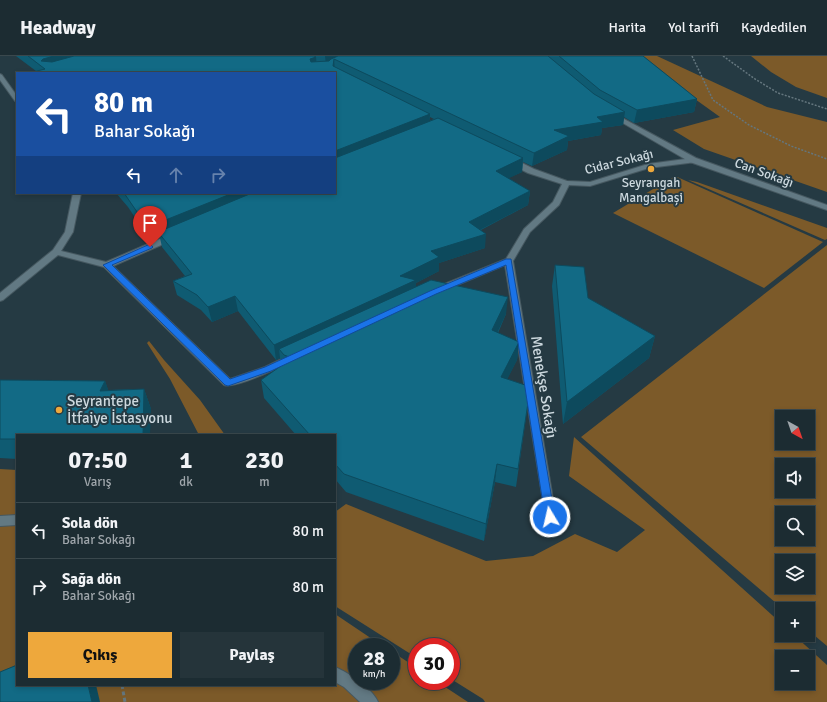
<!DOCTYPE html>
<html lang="tr">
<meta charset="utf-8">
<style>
body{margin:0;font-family:Signika,sans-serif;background:#25343a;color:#f1f3f6;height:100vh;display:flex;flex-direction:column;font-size:15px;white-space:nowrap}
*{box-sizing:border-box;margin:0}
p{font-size:13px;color:#a0a7ac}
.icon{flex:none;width:22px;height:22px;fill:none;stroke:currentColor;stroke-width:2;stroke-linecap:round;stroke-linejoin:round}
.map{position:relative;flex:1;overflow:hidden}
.panel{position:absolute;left:16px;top:378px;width:320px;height:252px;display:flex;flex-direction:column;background:#1c2c32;border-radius:0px;box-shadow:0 2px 6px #0003,0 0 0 1px #3a484d}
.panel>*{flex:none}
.guide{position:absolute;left:16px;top:16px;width:320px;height:122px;border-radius:0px;box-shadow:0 2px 6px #0003,0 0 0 1px #3a484d;background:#1a4fa0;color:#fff;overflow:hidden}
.needle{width:26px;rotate:140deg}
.tools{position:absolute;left:775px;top:354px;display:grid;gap:8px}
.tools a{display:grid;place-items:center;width:40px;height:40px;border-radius:0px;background:#1c2c32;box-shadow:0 2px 6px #0003,0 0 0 1px #3a484d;font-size:20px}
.speed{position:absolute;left:348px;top:582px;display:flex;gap:8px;font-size:20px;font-weight:700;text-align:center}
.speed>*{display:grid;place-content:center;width:52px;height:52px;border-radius:50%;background:#1c2c32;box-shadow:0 2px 6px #0003,0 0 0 1px #3a484d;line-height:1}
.speed small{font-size:10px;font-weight:400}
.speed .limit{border:6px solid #d22;background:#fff;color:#111}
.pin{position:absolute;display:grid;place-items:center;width:34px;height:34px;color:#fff;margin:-41px -17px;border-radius:50% 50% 50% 0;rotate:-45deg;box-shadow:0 0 4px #0007}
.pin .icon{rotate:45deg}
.me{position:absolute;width:44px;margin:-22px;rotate:351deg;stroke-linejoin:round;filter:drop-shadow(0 0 3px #0008)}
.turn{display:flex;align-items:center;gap:14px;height:84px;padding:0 12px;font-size:18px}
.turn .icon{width:52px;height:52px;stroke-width:2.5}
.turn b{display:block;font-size:28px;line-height:34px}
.lanes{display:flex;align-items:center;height:38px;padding:0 12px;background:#0003;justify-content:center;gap:20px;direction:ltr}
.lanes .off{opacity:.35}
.eta{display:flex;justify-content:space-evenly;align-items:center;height:68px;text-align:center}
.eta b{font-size:24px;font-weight:700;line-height:28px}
.primary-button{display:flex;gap:8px;margin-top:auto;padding:8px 12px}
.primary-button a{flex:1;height:46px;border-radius:0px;background:#eea83c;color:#111;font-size:16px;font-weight:700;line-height:46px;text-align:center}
.primary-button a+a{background:#25343a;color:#f1f3f6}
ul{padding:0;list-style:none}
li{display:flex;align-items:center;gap:12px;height:56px;padding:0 12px;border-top:1px solid #3a484d}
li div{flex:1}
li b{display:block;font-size:15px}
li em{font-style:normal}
header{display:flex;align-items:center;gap:24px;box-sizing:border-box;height:56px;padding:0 20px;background:#1c2c32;border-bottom:1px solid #3a484d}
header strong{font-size:19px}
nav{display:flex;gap:22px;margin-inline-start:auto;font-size:14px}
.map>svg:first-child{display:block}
.green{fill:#7c5a29;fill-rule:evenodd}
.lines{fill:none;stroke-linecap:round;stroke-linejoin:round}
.service-casing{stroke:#465860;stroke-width:2}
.minor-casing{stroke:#465860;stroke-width:2}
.tertiary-casing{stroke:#465860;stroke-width:2}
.path-far1{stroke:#64767e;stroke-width:1.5;stroke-dasharray:2 1.5;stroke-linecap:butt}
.path{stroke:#64767e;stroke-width:3;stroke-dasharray:4 2.5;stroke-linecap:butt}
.service{fill:#627983;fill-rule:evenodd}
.minor{fill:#627983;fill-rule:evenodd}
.tertiary{fill:#627983;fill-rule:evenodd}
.wall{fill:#0f5b72;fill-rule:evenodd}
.shaded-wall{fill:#0d4a5d}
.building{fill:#126a85;stroke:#0d4a5d}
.route{fill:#1a73e8;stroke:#114b97}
.poi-dot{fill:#eea83c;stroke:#253a43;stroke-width:1.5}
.labels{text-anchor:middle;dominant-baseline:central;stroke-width:4;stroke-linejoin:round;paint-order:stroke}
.far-street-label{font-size:13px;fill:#cdd9df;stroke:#253a43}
.far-poi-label{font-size:13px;fill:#cdd9df;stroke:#253a43}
.street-label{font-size:15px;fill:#cdd9df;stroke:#253a43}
.poi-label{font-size:15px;fill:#cdd9df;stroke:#253a43;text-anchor:start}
</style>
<header>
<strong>Headway</strong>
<nav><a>Harita</a><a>Yol tarifi</a><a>Kaydedilen</a></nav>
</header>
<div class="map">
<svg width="827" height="646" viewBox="0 0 827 646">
<rect width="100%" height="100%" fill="#253a43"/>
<g class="green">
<polygon points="635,0 657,0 767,51 827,66 827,136 704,93 673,74 720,61"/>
<polygon points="751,0 827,0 827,42 796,31 771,16"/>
<polygon points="675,120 823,186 764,232 613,157"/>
<polygon points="688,124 697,126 827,172 827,183 825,184"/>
<path d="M827 189V590L808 574V553H783L581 381ZM782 361H808V387H782ZM782 409H808V435H782ZM782 457H808V483H782ZM782 505H808V531H782Z"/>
<polygon points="149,285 164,304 200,344 225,379 199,379 170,323 147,287"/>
<path d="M574 381 782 568V579H794L827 609V646H485L483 643 451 623V591H417V602L335 550V456L346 448 486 505 533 500 575 478 617 496 645 474 569 420ZM782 601H808V627H782Z"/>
<polygon points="0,413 17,414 17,629 335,629 335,558 384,591 357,591 357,625 391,625 391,595 417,612 417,625 436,625 468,646 0,646"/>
</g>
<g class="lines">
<defs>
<g id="service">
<polygon points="17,459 17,469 0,470 0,460"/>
<path d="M335 611C349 617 372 632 378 646H360L344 631 335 626Z"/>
</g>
<g id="minor">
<polygon points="0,18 2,19 17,40 17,46 15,45 0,24"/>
<polygon points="693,102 697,104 696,106 649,112 590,130 569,129 559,149 530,176 513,205 556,461 554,464 550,466 546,464 505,209 443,235 437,235 436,233 437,231 506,203 524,173 553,146 562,128 528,117 508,107 508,103 514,103 534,113 567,125 590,126 648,108"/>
<path d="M73 137H81L73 176 61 195 106 206 169 179H175V183L113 210 230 323 265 311 290 299H296L298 301 296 303C284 309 236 333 224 329L104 211 58 199 3 244 0 245V237L53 194 65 176Z"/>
</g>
<polygon id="tertiary" points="609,57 613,57 696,102 827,149 827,154 690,106 609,59"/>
</defs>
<use href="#service" class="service-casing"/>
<use href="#minor" class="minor-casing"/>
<use href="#tertiary" class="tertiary-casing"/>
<g class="path-far1">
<polyline points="692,0 713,44 749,69 791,90 827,103"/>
<polyline points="723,0 755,23 778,37 827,53"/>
</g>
<polyline class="path" points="122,629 125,646"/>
<use href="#service" class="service"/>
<use href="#minor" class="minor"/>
<use href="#tertiary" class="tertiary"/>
</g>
<g class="wall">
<path d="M16 0H643L697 43 694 56 634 67 624 61 623 69 602 72 601 79 568 85 567 94 532 110 523 106 522 116 508 122 530 135 528 149 481 174 485 192 439 207V215L416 227V231L506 258 498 277 519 286 517 304 507 323 529 340 516 431 495 426 484 485 346 436 335 423V379H296L264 342 261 324 282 309 280 302 276 304 238 255 212 266 201 254 177 239 173 225 185 220 162 191 160 182 157 183 153 179 148 181 128 151 116 137H335L36 15ZM430 61 434 63 429 65Z"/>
<polygon points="555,209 588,242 655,280 649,302 563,368 552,230"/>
<polygon points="0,324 105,325 108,334 144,333 151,353 17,379 17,403 0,402"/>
</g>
<g class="shaded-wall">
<polygon points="54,0 99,0 47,16 41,5 43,3"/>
<polygon points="325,0 354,0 334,3 335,16 326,9"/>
<polygon points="316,1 317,13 311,16 310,3"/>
<polygon points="697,43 694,56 634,67 637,54"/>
<polygon points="625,56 623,69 602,72 601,79 568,85 567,94 532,110 534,97 554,74 597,61"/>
<polygon points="430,58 429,71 335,109 335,95"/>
<polygon points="523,102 522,116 495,129 496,115"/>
<polygon points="530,135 528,149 468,180 469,166"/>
<polygon points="233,137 269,137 158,176 160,182 157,183 153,169"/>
<polygon points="149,165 153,179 148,181 144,166"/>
<polygon points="486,178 485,192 439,207 439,215 416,227 416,239 279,293 280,302 276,304 274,289 400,220 431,195"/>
<polygon points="235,240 238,255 212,266 208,251"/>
<polygon points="508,241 506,258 490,292 492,274"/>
<polygon points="655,280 649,302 563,368 567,346"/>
<polygon points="519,286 517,304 499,340 501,321"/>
<polygon points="105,325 112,344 100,335"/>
<polygon points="144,333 151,353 150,379 143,379"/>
<polygon points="497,408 495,426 484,485 486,468"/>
<polygon points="88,629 96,629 100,646 92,646"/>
</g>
<g class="building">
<polygon points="28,0 54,0 43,3 41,5 52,6 74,0 314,0 316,1 310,3 311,6 329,5 331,3 338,0 548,0 594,38 625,56 597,61 603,66 554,74 569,80 534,97 334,3 333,10 430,58 335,95 335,17 29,17 45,13"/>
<polygon points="559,0 643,0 697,43 637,54 600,34"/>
<polygon points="438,62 523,102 496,115 530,135 469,166 486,178 431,195 439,201 400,220 416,224 274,289 235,240 208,251 197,239 173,225 192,218 158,176 252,137 335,137 335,102"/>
<polygon points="124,137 233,137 153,169 149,165 144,166"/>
<polygon points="555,209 584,211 588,242 655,280 567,346"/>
<polygon points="431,224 508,241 492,274 519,286 501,321 528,330 529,340 518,413 497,408 486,468 344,418 335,408 335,379 310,379 261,324 292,302 284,299 279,293"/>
<polygon points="0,324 105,325 100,335 144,333 143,379 17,379 17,383 0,383"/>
<polygon points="17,609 17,629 88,629 92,646 0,646 0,616"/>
</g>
<polygon class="route" points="150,188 153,191 152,192 112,209 230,323 265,311 430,235 506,203 511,203 555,461 554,464 550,466 546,464 545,461 506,209 436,238 271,315 228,330 225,329 103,209"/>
<g class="poi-dot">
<circle cx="651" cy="113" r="4"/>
<circle cx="59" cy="354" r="4"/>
</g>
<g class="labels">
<g class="far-street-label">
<text transform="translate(619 106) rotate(-14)">Cidar Sokağı</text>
<text transform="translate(764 117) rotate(20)">Can Sokağı</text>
</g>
<g class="far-poi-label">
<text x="651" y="127">Seyrangah<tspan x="651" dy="15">Mangalbași</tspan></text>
</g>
<g class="street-label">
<text transform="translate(544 331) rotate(81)">Menekşe Sokağı</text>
</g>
<g class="poi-label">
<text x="67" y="345">Seyrantepe<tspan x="67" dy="17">İtfaiye İstasyonu</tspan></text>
</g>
</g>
</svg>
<div class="tools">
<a><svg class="needle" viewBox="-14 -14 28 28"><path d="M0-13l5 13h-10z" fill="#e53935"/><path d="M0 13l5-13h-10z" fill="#a0a7ac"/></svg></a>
<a><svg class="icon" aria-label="sound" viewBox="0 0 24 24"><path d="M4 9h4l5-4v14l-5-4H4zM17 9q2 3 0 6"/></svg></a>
<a><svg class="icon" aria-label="search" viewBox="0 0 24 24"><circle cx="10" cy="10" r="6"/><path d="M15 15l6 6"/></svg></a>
<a><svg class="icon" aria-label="layers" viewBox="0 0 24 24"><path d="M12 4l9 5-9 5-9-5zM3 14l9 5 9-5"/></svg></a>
<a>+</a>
<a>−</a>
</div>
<div class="speed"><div>28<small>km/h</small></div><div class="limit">30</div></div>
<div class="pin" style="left:150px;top:191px;background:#d93025"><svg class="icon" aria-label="arrive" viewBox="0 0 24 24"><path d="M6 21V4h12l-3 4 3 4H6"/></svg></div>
<svg class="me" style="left:550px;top:461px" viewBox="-20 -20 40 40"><circle r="17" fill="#1a73e8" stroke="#fff" stroke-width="3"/><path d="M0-11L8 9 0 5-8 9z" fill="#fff"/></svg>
<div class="guide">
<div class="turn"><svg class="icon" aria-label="left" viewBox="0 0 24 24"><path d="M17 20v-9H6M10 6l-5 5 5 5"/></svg><div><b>80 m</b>Bahar Sokağı</div></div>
<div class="lanes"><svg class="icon" aria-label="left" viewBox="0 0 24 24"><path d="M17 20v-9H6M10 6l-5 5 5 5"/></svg><svg class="icon off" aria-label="ahead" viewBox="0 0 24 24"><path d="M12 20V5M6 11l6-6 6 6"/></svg><svg class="icon off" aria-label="right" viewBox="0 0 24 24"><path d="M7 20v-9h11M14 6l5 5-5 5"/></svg></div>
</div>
<section class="panel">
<div class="eta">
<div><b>07:50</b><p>Varış</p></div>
<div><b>1</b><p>dk</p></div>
<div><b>230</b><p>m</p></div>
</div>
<ul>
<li><svg class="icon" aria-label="left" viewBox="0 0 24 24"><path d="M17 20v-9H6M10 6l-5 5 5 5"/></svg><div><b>Sola dön</b><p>Bahar Sokağı</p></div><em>80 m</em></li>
<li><svg class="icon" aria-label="right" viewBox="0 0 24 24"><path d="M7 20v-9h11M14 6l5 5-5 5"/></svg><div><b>Sağa dön</b><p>Bahar Sokağı</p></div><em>80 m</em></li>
</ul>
<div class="primary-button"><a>Çıkış</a><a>Paylaş</a></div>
</section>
</div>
